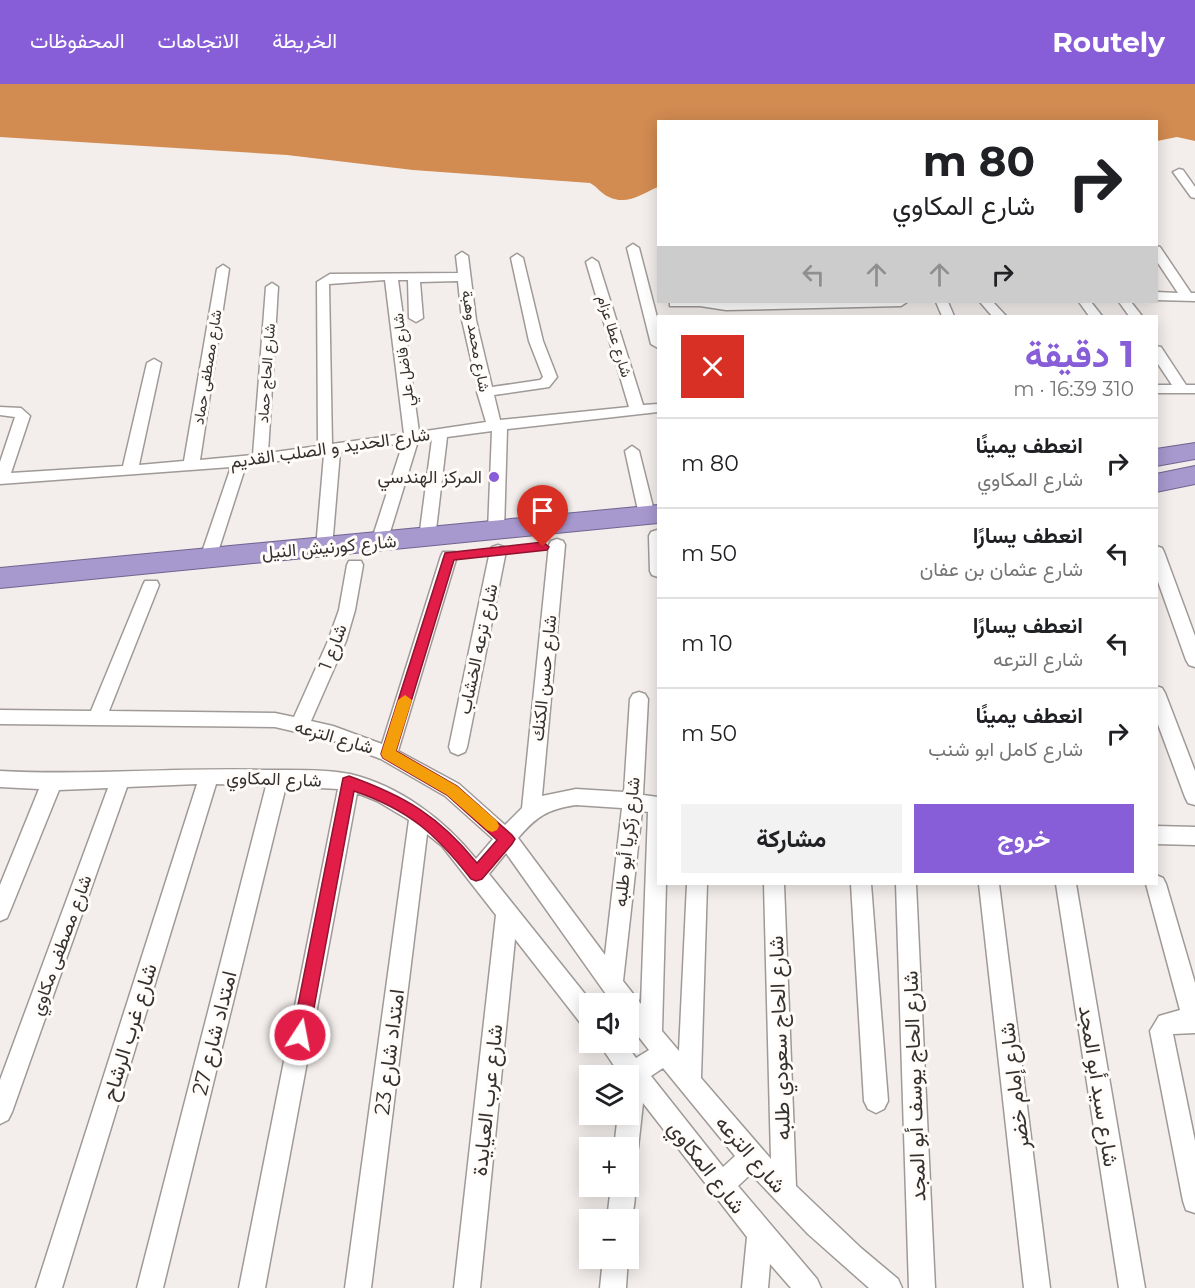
<!DOCTYPE html>
<html lang="ar">
<meta charset="utf-8">
<style>
body{margin:0;font-family:Montserrat,Vazirmatn,sans-serif;background:#f2f2f2;color:#202124;direction:rtl;height:100vh;display:flex;flex-direction:column;font-size:22px;white-space:nowrap}
*{box-sizing:border-box;margin:0}
p{font-size:20px;color:#757577}
.icon{flex:none;width:33px;height:33px;fill:none;stroke:currentColor;stroke-width:2;stroke-linecap:round;stroke-linejoin:round}
.map{position:relative;flex:1;overflow:hidden;direction:ltr}
.details{position:absolute;left:657px;top:231px;width:501px;height:570px;display:flex;flex-direction:column;background:#fff;border-radius:0px;box-shadow:0 3px 15px #0003;direction:rtl}
.details>*{flex:none}
.banner{position:absolute;left:657px;top:36px;width:501px;height:183px;border-radius:0px;box-shadow:0 3px 15px #0003;direction:rtl;background:#fff;color:#202124;overflow:hidden}
.tools{position:absolute;left:579px;top:909px;display:grid;gap:12px}
.tools a{display:grid;place-items:center;width:60px;height:60px;border-radius:0px;background:#fff;box-shadow:0 3px 15px #0003;font-size:30px}
.pin{position:absolute;display:grid;place-items:center;width:51px;height:51px;color:#fff;margin:-62px -26px;border-radius:50% 50% 50% 0;rotate:-45deg;box-shadow:0 0 6px #0007}
.pin .icon{rotate:45deg}
.me{position:absolute;width:66px;margin:-33px;rotate:11deg;stroke-linejoin:round;filter:drop-shadow(0 0 4px #0008)}
.turn{display:flex;align-items:center;gap:21px;height:126px;padding:0 24px;font-size:27px}
.turn .icon{width:78px;height:78px;stroke-width:2.5}
.turn b{display:block;font-size:42px;line-height:51px}
.lanes{display:flex;align-items:center;height:57px;padding:0 24px;background:#0003;justify-content:center;gap:30px;direction:ltr}
.lanes .off{opacity:.35}
.round{display:grid;place-items:center;flex:none;width:63px;height:63px;border-radius:0px;background:#f2f2f2}
.overview{display:flex;align-items:center;justify-content:space-between;height:102px;padding:0 24px}
h1{font-size:36px;font-weight:700;line-height:45px;color:#875dd8}
.action{display:flex;gap:12px;margin-top:auto;padding:12px 24px}
.action a{flex:1;height:69px;border-radius:0px;background:#875dd8;color:#fff;font-size:24px;font-weight:700;line-height:69px;text-align:center}
.action a+a{background:#f2f2f2;color:#202124}
ul{padding:0;list-style:none}
li{display:flex;align-items:center;gap:18px;height:90px;padding:0 24px;border-top:2px solid #e0e0e0}
li div{flex:1}
li b{display:block;font-size:22px}
li em{font-style:normal}
header{display:flex;align-items:center;gap:36px;box-sizing:border-box;height:84px;padding:0 30px;background:#875dd8;color:#fff}
header strong{font-size:28px}
nav{display:flex;gap:33px;margin-inline-start:auto;font-size:21px}
.map>svg:first-child{display:block}
.water{fill:#d28b51}
.lines{fill:none;stroke-linecap:round;stroke-linejoin:round}
.minor-casing{stroke:#9f9a97;stroke-width:3}
.trunk-casing{stroke:#70648f;stroke-width:2}
.minor{fill:#fff;fill-rule:evenodd}
.trunk{fill:#a798ce;fill-rule:evenodd}
.route{fill:#e11d48;stroke:#92132f;stroke-width:1.5}
.slow{fill:#f59e0b}
.poi-dot{fill:#875dd8;stroke:#fffcfa;stroke-width:2}
.labels{text-anchor:middle;dominant-baseline:central;stroke-width:6;stroke-linejoin:round;paint-order:stroke}
.far-street-label{font-size:15px;fill:#343231;stroke:#fffcfa}
.street-label{font-size:18px;fill:#343231;stroke:#fffcfa}
.poi-label{font-size:18px;fill:#343231;stroke:#fffcfa;text-anchor:end}
.near-street-label{font-size:21px;fill:#343231;stroke:#fffcfa}
</style>
<header>
<strong>Routely</strong>
<nav><a>الخريطة</a><a>الاتجاهات</a><a>المحفوظات</a></nav>
</header>
<div class="map">
<svg width="1195" height="1204" viewBox="0 0 1195 1204">
<rect width="100%" height="100%" fill="#f3eeeb"/>
<path class="water" d="M0 0H1195V57L1177 53 1157 57 1156 38H658V103C643 109 627 122 609 113 601 110 598 103 590 99L413 86 287 71 0 53Z"/>
<g class="lines">
<defs>
<g id="minor">
<polygon points="1179,85 1183,86 1195,103 1195,114 1191,113 1173,88"/>
<polygon points="633,160 639,164 658,237 658,264 651,260 627,164"/>
<polygon points="1156,162 1160,163 1191,209 1195,209 1195,217 1156,216 1156,208 1178,209 1156,176"/>
<path d="M462 168 468 172 476 236 492 303 540 296 543 293 529 257 511 174 517 170 523 174 543 257 557 293 549 303 494 311 500 336 629 323 586 178 592 174 598 178 643 321 658 320V328L507 345 504 447 502 451H490L488 447 492 347 447 353 435 454 433 458H421L419 454 432 355 418 357 387 458 385 462H373L371 458 403 359 340 368 332 464 330 468H318L316 464 324 371 246 381 216 474 214 478H202L200 474 231 383 0 400V378L15 333 0 331V323L21 324 30 332 11 389 123 382 147 279 154 275 161 279 139 381 184 377 217 185 223 181 229 185 200 376 253 371 266 203 272 199 278 203 268 369 318 362 317 198 330 190 458 189 456 172ZM385 196 404 350 332 360 329 200ZM398 196H408L409 234 416 238 423 234 420 198 458 197 462 236 478 306 477 308 486 338 419 348Z"/>
<polygon points="670,218 907,218 901,222 726,226 700,222 670,222"/>
<polygon points="936,218 948,218 954,232 942,232"/>
<polygon points="980,218 993,218 1006,232 992,232"/>
<polygon points="1079,218 1091,218 1102,232 1089,232"/>
<polygon points="1119,218 1131,218 1142,232 1129,232"/>
<polygon points="1156,262 1161,263 1186,301 1195,301 1195,309 1156,309 1156,301 1172,301 1156,277"/>
<polygon points="632,362 639,367 655,431 653,435 641,435 639,431 625,367"/>
<polygon points="657,446 658,447 658,493 652,491 650,487 649,452 651,448"/>
<path d="M557 455 563 457 565 461 542 712 576 705 624 708 630 615 633 610 639 608 645 610 648 615 643 711 658 713V800H666L662 947 679 967 687 800H707L701 994 771 1075 764 800H784L796 1102 861 1164 898 1195 902 1204H869L808 1150 751 1090 738 1102 817 1195 821 1204H791L770 1180 768 1204H742L747 1153 643 1019 638 1064 635 1073 628 1075V1064H614L618 1030H628V992H621L598 958H624L636 974 649 966 628 939V920H613L506 769 489 790 593 920H590V944L582 941 515 855 480 1204H454L496 831 442 762 427 750 371 1204H345L409 736 377 717 357 709 265 1204H239L338 705 286 702 163 1204H137L266 702 216 700 62 1204H36L197 700 127 703 12 1028 8 1036 0 1040V996L108 704 59 706 10 827 7 834 0 837V801L39 705 0 703V687C90 692 178 683 268 686 293 686 326 685 350 690 400 702 445 736 476 775L493 755 445 712 381 675 331 656 275 643 0 640V626L91 627 143 501 145 497H157L159 501 109 627 275 629 294 633 328 557 339 526 347 481 349 477H361L363 481 355 526 346 557 311 637 333 642 382 660 441 472 443 468H455L457 472 398 667 459 700 505 741 522 724 549 461 551 457ZM576 721 622 724 605 871 518 754C536 733 547 725 576 721ZM642 727 648 728 641 920 623 897ZM663 984 735 1072 723 1083 651 992Z"/>
<polygon points="498,461 504,463 506,467 467,663 465,668 458,671 451,668 449,663 490,467 492,463"/>
<polygon points="1156,462 1162,464 1164,468 1195,552 1195,583 1189,581 1186,576 1156,492"/>
<polygon points="1156,602 1162,604 1165,609 1195,687 1195,721 1188,719 1185,713 1156,635"/>
<polygon points="1156,742 1195,743 1195,761 1156,760"/>
<polygon points="1156,791 1163,794 1166,800 1195,899 1195,949 1173,950 1195,1057 1195,1129 1186,1126 1183,1117 1150,947 1159,932 1180,926 1146,800 1156,800"/>
<polygon points="851,800 871,800 888,1017 884,1025 876,1029 868,1025 864,1017"/>
<polygon points="896,800 916,800 935,1204 909,1204"/>
<polygon points="979,800 999,800 1050,1204 1024,1204"/>
<polygon points="1056,800 1076,800 1145,1204 1119,1204"/>
<path d="M628 1092 632 1093C638 1107 634 1129 628 1143V1136H607L611 1102H628Z"/>
<polygon points="603,1174 628,1173 626,1204 600,1204"/>
</g>
<g id="trunk">
<polygon points="1195,359 1195,375 1156,382 1156,365"/>
<polygon points="1195,382 1195,400 1156,408 1156,390"/>
<polygon points="658,421 658,439 0,504 0,484"/>
</g>
</defs>
<use href="#minor" class="minor-casing"/>
<use href="#trunk" class="trunk-casing"/>
<use href="#minor" class="minor"/>
<use href="#trunk" class="trunk"/>
</g>
<path class="route" d="M543 458 549 463 547 466 454 476 396 667 457 702 512 751 515 755 512 760 482 795 476 797 471 795C436 750 409 726 354 707L309 951 306 957 300 960 294 957 292 951 343 694 349 692C405 712 439 732 477 779L497 756 447 711 383 674 381 670 445 469Z"/>
<polygon class="slow" points="405,611 412,616 396,667 457,702 497,737 499,742 497,746 492,748 487,746 447,711 383,674 381,670 398,616"/>
<circle class="poi-dot" cx="494" cy="393" r="6"/>
<g class="labels">
<g class="far-street-label">
<text transform="translate(615 252) rotate(73)">شارع عطا عزام</text>
<text transform="translate(476 257) rotate(80)">شارع محمد وهبة</text>
<text transform="translate(403 276) rotate(-97)">شارع فاضل علي</text>
<text transform="translate(207 283) rotate(-81)">شارع مصطفى حماد</text>
<text transform="translate(266 289) rotate(-86)">شارع الحاج حماد</text>
</g>
<g class="street-label">
<text transform="translate(330 364) rotate(-8)">شارع الحديد و الصلب القديم</text>
<text transform="translate(329 463) rotate(-5)">شارع كورنيش النيل</text>
<text transform="translate(333 563) rotate(-69)">شارع 1</text>
<text transform="translate(478 565) rotate(-78)">شارع ترعه الخشاب</text>
<text transform="translate(544 594) rotate(-84)">شارع حسن الكنك</text>
<text transform="translate(334 653) rotate(16)">شارع الترعه</text>
<text transform="translate(274 695) rotate(2)">شارع المكاوي</text>
<text transform="translate(627 758) rotate(-84)">شارع زكريا أبو طلبه</text>
<text transform="translate(61 861) rotate(-70)">شارع مصطفى مكاوي</text>
</g>
<g class="poi-label">
<text x="482" y="393">المركز الهندسي</text>
</g>
<g class="near-street-label">
<text transform="translate(129 948) rotate(-73)">شارع غرب الرشاح</text>
<text transform="translate(214 949) rotate(-76)">امتداد شارع 27</text>
<text transform="translate(779 954) rotate(-92)">شارع الحاج سعودي طلبه</text>
<text transform="translate(389 968) rotate(-83)">امتداد شارع 23</text>
<text transform="translate(914 1002) rotate(-92)">شارع الحاج يوسف أبو المجد</text>
<text transform="translate(1014 1002) rotate(-97)">شارع إمام خضر</text>
<text transform="translate(1099 1002) rotate(81)">شارع سيد أبو المجد</text>
<text transform="translate(487 1016) rotate(-84)">شارع عرب العيايدة</text>
<text transform="translate(751 1070) rotate(49)">شارع الترعه</text>
<text transform="translate(707 1083) rotate(52)">شارع المكاوي</text>
</g>
</g>
</svg>
<div class="tools">
<a><svg class="icon" aria-label="sound" viewBox="0 0 24 24"><path d="M4 9h4l5-4v14l-5-4H4zM17 9q2 3 0 6"/></svg></a>
<a><svg class="icon" aria-label="layers" viewBox="0 0 24 24"><path d="M12 4l9 5-9 5-9-5zM3 14l9 5 9-5"/></svg></a>
<a>+</a>
<a>−</a>
</div>
<div class="pin" style="left:543px;top:463px;background:#d93025"><svg class="icon" aria-label="arrive" viewBox="0 0 24 24"><path d="M6 21V4h12l-3 4 3 4H6"/></svg></div>
<svg class="me" style="left:300px;top:951px" viewBox="-20 -20 40 40"><circle r="17" fill="#e11d48" stroke="#fff" stroke-width="3"/><path d="M0-11L8 9 0 5-8 9z" fill="#fff"/></svg>
<div class="banner">
<div class="turn"><svg class="icon" aria-label="right" viewBox="0 0 24 24"><path d="M7 20v-9h11M14 6l5 5-5 5"/></svg><div><b>80 m</b>شارع المكاوي</div></div>
<div class="lanes"><svg class="icon off" aria-label="left" viewBox="0 0 24 24"><path d="M17 20v-9H6M10 6l-5 5 5 5"/></svg><svg class="icon off" aria-label="ahead" viewBox="0 0 24 24"><path d="M12 20V5M6 11l6-6 6 6"/></svg><svg class="icon off" aria-label="ahead" viewBox="0 0 24 24"><path d="M12 20V5M6 11l6-6 6 6"/></svg><svg class="icon" aria-label="right" viewBox="0 0 24 24"><path d="M7 20v-9h11M14 6l5 5-5 5"/></svg></div>
</div>
<section class="details">
<div class="overview"><div><h1>1 دقيقة</h1><p>310 m · 16:39</p></div><a class="round" style="background:#d93025;color:#fff"><svg class="icon" aria-label="close" viewBox="0 0 24 24"><path d="M6 6l12 12M18 6L6 18"/></svg></a></div>
<ul>
<li><svg class="icon" aria-label="right" viewBox="0 0 24 24"><path d="M7 20v-9h11M14 6l5 5-5 5"/></svg><div><b>انعطف يمينًا</b><p>شارع المكاوي</p></div><em>80 m</em></li>
<li><svg class="icon" aria-label="left" viewBox="0 0 24 24"><path d="M17 20v-9H6M10 6l-5 5 5 5"/></svg><div><b>انعطف يسارًا</b><p>شارع عثمان بن عفان</p></div><em>50 m</em></li>
<li><svg class="icon" aria-label="left" viewBox="0 0 24 24"><path d="M17 20v-9H6M10 6l-5 5 5 5"/></svg><div><b>انعطف يسارًا</b><p>شارع الترعه</p></div><em>10 m</em></li>
<li><svg class="icon" aria-label="right" viewBox="0 0 24 24"><path d="M7 20v-9h11M14 6l5 5-5 5"/></svg><div><b>انعطف يمينًا</b><p>شارع كامل ابو شنب</p></div><em>50 m</em></li>
</ul>
<div class="action"><a>خروج</a><a>مشاركة</a></div>
</section>
</div>
